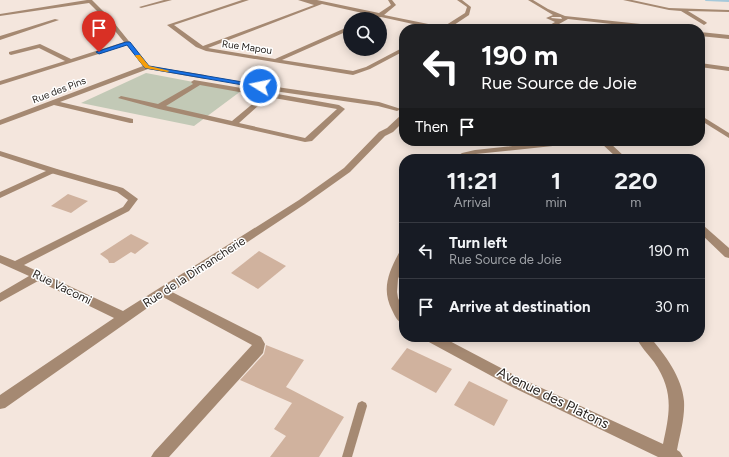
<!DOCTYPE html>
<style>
body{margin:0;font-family:Figtree,sans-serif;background:#242831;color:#f1f3f6;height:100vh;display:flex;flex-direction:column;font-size:15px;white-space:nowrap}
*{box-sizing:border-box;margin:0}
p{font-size:13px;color:#9ea1a6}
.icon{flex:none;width:22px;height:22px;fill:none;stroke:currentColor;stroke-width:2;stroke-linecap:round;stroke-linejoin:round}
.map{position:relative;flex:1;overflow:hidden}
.drawer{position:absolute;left:399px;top:154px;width:306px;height:188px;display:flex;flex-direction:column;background:#171b24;border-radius:16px;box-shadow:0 2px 10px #0003}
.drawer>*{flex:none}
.hud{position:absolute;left:399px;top:24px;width:306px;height:122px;border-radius:16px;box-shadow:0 2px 10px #0003;background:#202124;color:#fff;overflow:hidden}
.fabs{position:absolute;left:343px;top:12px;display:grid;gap:8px}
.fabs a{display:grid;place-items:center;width:44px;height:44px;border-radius:50%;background:#171b24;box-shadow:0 2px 10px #0003;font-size:20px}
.pin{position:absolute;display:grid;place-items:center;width:34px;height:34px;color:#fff;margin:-41px -17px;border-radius:50% 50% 50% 0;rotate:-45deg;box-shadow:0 0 4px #0007}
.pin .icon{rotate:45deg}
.me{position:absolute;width:44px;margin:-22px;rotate:280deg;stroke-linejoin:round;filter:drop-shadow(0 0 3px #0008)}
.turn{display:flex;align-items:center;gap:14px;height:84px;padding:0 16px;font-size:18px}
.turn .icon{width:52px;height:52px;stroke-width:2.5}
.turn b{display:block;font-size:28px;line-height:34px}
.then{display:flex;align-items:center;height:38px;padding:0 16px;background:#0003;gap:8px;font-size:15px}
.eta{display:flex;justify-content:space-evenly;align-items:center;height:68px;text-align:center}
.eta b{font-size:24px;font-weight:700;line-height:28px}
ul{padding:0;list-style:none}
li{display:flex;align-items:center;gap:12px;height:56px;padding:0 16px;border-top:1px solid #363941}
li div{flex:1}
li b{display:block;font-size:15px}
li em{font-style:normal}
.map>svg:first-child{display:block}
.green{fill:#c2c9b6}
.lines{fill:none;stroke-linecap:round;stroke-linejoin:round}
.stream{stroke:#a6c9db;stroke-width:2}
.building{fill:#d0b29e}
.service{fill:#a58972;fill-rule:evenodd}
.minor{fill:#a58972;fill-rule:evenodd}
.tertiary{fill:#a58972;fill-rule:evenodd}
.route{fill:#1a73e8;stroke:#114b97}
.slow{fill:#f59e0b}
.labels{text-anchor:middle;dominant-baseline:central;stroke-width:3;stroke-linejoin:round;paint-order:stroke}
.far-street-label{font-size:10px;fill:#231e1a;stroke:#fff}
.street-label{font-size:12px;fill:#231e1a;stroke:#fff}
.near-street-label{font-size:14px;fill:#231e1a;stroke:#fff}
</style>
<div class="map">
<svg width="729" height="457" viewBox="0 0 729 457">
<rect width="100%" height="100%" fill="#f4e6dd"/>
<polygon class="green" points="146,73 241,91 194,126 81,103"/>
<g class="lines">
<polyline class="stream" points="706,0 729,1"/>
</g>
<g class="building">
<polygon points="68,194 88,201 71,213 51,206"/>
<polygon points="131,234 149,243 135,254 131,252 114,263 109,263 108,260 100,254"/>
<polygon points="259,251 286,266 258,289 231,273"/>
<polygon points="266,345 304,360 286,387 344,417 319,457 270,457 286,436 274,429 292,403 240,380 264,354"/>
<polygon points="407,348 452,369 436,393 391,369"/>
<polygon points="469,381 508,400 494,426 454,405"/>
</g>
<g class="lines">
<polygon class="service" points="362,401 366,403 367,406 352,457 342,457 357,406 358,403"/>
<g class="minor">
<polygon points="87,0 92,0 111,19 149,66 205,75 208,77 205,79 148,69 60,102 133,119 133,123 130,123 54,105 0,125 0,120 143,66 127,45 0,85 0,81 65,61 39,48 11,55 9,54 9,52 40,44 71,59 124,42 107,21 89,3 0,16 0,14"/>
<polygon points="164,0 172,0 141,8 139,7"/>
<polygon points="242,0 249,0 174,25 203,46 314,5 298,0 317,0 379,13 391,5 388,0 392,0 396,5 384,15 443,27 465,13 467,7 457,0 462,0 471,7 469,15 448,29 436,29 381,17 377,18 375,17 376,16 322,4 208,48 275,59 350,26 350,30 282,60 353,71 366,67 404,47 404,51 370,69 353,75 206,51 196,47 167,25"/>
<path d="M528 0H533L548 9 565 16 669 27 672 29H655L568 19 550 29H543L555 22 546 18 553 15ZM561 17 562 19 551 18 552 17Z"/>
<polygon points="623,0 632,0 669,8 729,10 729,12 688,11 706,22 707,23 704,25 681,11 669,10"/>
<polygon points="55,19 59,20 0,40 0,36"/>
<polygon points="700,32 729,35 729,39 700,36"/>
<polygon points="700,63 729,67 729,71 700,67"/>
<path d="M194 80 265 92 269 90 267 88 268 87 270 86 379 102 401 109 397 111 378 106 274 91 272 93 339 105 345 109 312 141 305 142 159 109 118 98 121 96 158 104 193 84 191 82ZM200 85 262 96 232 121 166 106ZM268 97 337 109 305 138 239 123Z"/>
<polygon points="401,115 404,115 404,121 393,132 385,136 350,172 305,204 172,292 261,337 265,344 263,353 169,457 151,457 154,452 252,345 163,297 5,408 0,409 0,395 114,318 38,281 0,302 0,293 29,276 0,263 0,255 15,261 123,207 128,200 117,192 51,173 50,171 51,169 57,169 123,188 138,199 129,211 24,265 123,311 299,200 344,168 379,132 387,128"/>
<polygon points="700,115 729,133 729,138 700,120"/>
<polygon points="558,141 585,141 581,143 476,154 463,159 453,159 462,153 475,150"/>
<polygon points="599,141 608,141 627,159 618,159"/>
<polygon points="700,225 704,226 729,248 729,258 725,257 700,233"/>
<path d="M404 250V265L398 279 397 292 398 298 404 310V324C397 322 395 316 392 310 381 289 389 271 400 251Z"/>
<path d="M425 337H442L520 378 663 444C670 412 674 391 654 362 648 354 640 346 636 337H650C665 355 682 377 684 401 685 418 680 434 677 450L680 452 683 457H658L510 386 427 341Z"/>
</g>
<polygon class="tertiary" points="0,151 57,169 58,171 0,198 0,192 46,171 0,156"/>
</g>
<polygon class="route" points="126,42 130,42 149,66 260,85 263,86 260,88 145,68 127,45 99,54 96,52"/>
<polygon class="slow" points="136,55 140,55 149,66 170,71 167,72 145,68 135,56"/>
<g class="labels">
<g class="far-street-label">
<text transform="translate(247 47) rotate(8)">Rue Mapou</text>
<text transform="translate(59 90) rotate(-21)">Rue des Pins</text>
</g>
<g class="street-label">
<text transform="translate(194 272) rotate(-33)">Rue de la Dimancherie</text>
<text transform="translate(62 287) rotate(26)">Rue Vacomi</text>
</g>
<g class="near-street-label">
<text transform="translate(553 398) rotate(26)">Avenue des Platons</text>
</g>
</g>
</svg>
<div class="fabs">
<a><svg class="icon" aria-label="search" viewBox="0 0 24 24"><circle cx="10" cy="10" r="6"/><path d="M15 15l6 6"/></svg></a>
</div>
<div class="pin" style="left:99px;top:52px;background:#d93025"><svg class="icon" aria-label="arrive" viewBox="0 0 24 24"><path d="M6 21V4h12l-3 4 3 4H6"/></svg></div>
<svg class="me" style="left:260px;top:86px" viewBox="-20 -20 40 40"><circle r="17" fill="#1a73e8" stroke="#fff" stroke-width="3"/><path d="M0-11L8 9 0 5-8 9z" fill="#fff"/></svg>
<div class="hud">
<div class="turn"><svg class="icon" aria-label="left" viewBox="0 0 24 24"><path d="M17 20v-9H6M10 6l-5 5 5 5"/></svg><div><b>190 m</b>Rue Source de Joie</div></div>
<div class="then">Then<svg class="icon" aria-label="arrive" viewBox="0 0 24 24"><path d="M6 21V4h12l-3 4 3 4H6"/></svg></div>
</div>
<section class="drawer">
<div class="eta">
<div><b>11:21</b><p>Arrival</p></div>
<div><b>1</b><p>min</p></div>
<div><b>220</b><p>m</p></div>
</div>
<ul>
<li><svg class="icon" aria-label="left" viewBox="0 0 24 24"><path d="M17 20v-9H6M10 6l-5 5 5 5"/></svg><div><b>Turn left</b><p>Rue Source de Joie</p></div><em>190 m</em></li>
<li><svg class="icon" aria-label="arrive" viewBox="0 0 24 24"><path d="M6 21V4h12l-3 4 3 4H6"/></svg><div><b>Arrive at destination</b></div><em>30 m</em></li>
</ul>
</section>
</div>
